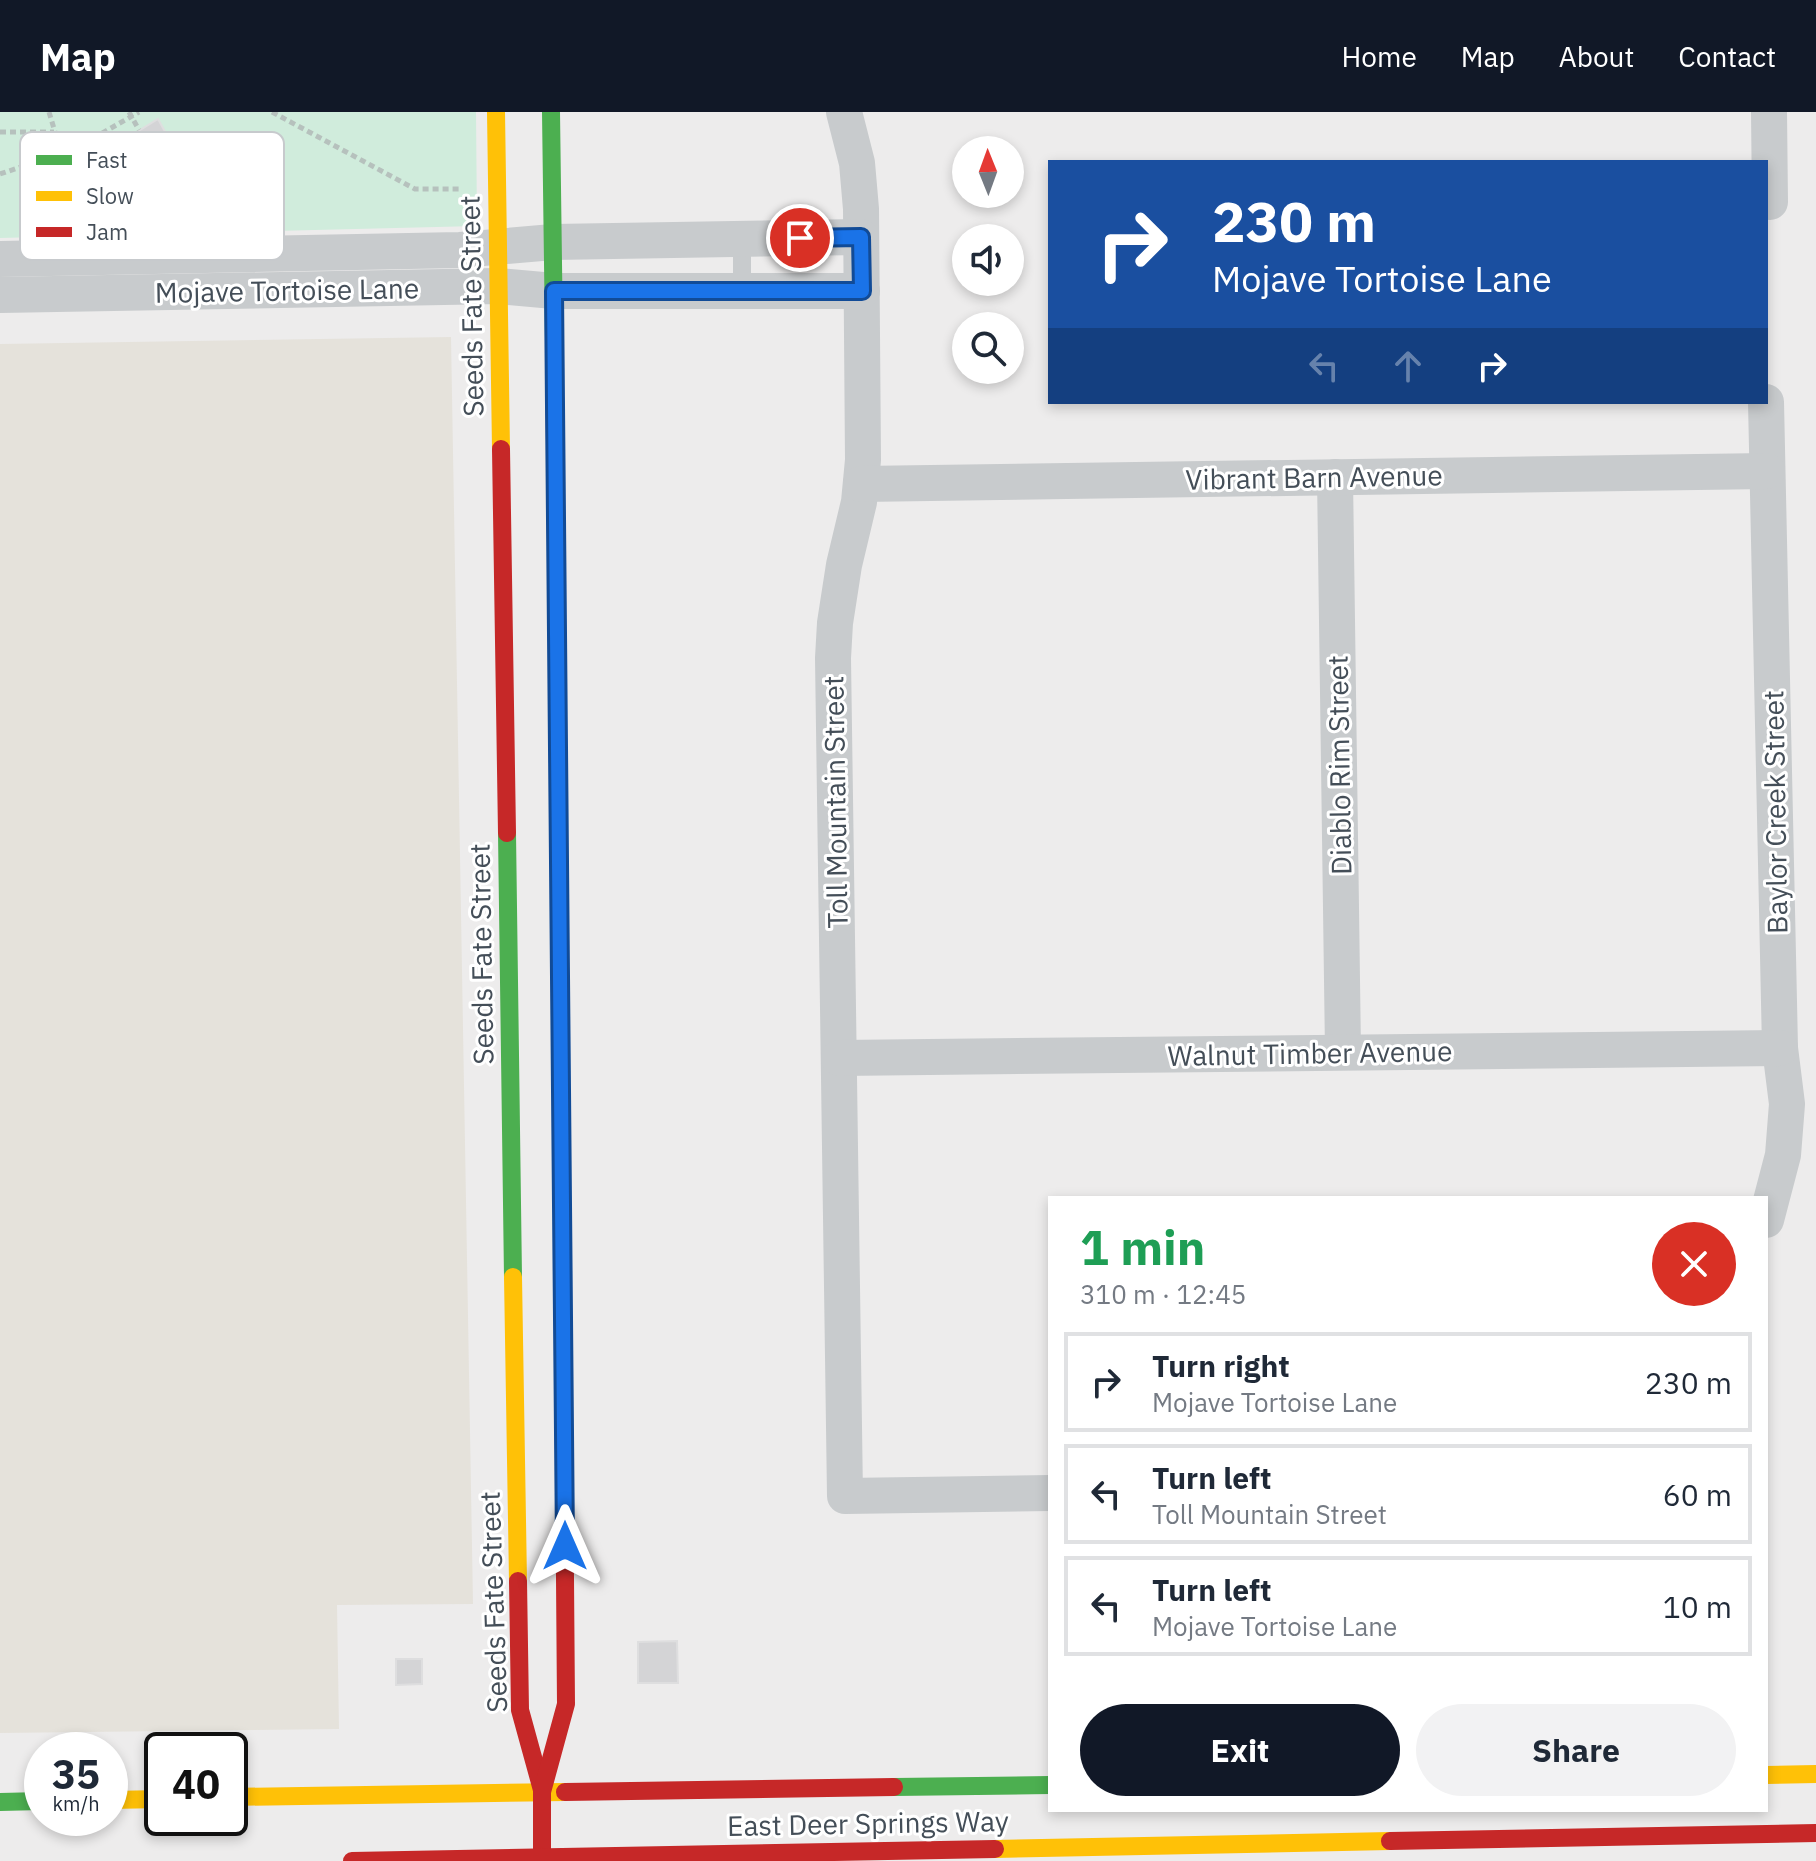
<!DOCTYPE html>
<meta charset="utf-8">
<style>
body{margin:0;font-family:"IBM Plex Sans",sans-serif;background:#f2f2f3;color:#1f2937;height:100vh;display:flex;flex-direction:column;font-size:30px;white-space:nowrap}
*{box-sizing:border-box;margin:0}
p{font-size:26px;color:#747a83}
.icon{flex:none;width:44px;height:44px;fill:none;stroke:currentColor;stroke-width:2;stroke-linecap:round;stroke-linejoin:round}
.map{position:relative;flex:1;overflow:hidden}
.sheet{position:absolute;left:1048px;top:1084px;width:720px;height:616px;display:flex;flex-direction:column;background:#fff;border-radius:0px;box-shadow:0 4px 12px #0003}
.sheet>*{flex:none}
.hud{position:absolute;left:1048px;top:48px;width:720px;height:244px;border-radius:0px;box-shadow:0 4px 12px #0003;background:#1a4fa0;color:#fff;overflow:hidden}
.needle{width:52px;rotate:359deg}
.buttons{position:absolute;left:952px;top:24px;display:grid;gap:16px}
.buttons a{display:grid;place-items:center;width:72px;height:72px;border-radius:50%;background:#fff;box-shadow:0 4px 12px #0003;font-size:40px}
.speed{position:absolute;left:24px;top:1620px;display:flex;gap:16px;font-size:40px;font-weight:700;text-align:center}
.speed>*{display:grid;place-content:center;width:104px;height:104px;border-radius:50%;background:#fff;box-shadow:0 4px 12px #0003;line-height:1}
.speed small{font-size:20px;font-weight:400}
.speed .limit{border:4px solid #111;border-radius:12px;background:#fff;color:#111}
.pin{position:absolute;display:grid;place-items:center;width:68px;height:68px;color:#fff;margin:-34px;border:4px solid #fff;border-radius:50%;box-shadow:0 2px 8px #0007}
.me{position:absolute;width:88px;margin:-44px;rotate:0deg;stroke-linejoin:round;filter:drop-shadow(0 0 6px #0008)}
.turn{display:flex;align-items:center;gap:28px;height:168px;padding:0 32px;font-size:36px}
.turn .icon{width:104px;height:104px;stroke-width:2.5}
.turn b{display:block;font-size:56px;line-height:68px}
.lanes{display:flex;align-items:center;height:76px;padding:0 32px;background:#0003;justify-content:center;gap:40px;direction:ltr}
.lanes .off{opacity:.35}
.round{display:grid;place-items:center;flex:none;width:84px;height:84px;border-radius:42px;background:#f2f2f3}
.head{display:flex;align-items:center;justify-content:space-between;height:136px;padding:0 32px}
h1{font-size:48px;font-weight:700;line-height:60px;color:#1e9e55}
.action{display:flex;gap:16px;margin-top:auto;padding:16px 32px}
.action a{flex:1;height:92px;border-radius:48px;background:#111827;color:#fff;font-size:32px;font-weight:700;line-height:92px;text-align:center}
.action a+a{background:#f2f2f3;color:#1f2937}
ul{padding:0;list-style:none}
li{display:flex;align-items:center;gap:24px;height:100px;margin:0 16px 12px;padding:0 16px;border:4px solid #e0e1e3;border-radius:0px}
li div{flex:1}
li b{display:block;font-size:30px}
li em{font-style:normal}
header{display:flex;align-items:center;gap:48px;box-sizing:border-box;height:112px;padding:0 40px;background:#111827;color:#fff}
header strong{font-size:38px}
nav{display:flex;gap:44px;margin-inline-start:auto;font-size:28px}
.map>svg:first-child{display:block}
.green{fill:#d0ecdc}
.sand{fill:#e5e2db}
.building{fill:#d4d4d6;stroke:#dededf;stroke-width:2}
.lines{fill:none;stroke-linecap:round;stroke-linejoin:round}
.path{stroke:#b6c1bd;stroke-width:5;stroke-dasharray:6 4;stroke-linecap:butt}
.lane{stroke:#c8cbcd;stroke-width:18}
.street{stroke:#c8cbcd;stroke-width:36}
.fast{stroke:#4caf50;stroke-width:18}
.slow{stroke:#ffc107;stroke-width:18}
.jam{stroke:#c62828;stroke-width:18}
.route-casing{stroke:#114b97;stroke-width:20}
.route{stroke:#1a73e8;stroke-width:14}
.labels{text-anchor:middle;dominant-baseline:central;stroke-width:6;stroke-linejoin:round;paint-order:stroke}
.street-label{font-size:28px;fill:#444e58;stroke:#fff}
.key{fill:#fff;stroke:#c7cacd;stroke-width:2}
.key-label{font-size:22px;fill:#444e58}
</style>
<header>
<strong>Map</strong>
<nav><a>Home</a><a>Map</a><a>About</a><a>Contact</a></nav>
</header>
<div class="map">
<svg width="1816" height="1749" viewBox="0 0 1816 1749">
<rect width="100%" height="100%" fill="#edecec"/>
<polygon class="green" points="0,0 476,0 477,114 0,126"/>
<polygon class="sand" points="451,225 473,1492 337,1493 339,1617 0,1621 0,232"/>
<g class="building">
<polygon points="158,7 178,43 144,63 124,28"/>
<polygon points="677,1529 678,1571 638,1571 638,1530"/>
<polygon points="396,1547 422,1547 422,1572 396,1573"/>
</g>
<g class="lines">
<g class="path">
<polyline points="49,0 61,40"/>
<polyline points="129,0 139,18"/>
<polyline points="272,0 415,77 459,77"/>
<polyline points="0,20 54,20"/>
<polyline points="0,62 44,47 99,23 139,0"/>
</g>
<polyline class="lane" points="742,127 742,179"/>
<g class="street">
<polyline points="844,0 857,51 861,97 863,348 859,390 844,453 835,511 833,546 845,1384 1050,1381"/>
<polyline points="1769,0 1770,90"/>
<polyline points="0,147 460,138 553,130 861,125"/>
<polyline points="0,183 498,174 554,179 862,179"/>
<polyline points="1766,290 1780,936 1787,992 1783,1043 1766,1108"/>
<polyline points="1335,365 1343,940"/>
<polyline points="861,372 1767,359"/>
<polyline points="839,946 1780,936"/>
</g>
<g class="fast">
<polyline points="551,0 554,226"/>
<polyline points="507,721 513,1165"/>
<polyline points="894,1675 1050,1673"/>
<polyline points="0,1690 42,1689"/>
</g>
<g class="slow">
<polyline points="496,0 501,337"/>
<polyline points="559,736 563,1215"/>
<polyline points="513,1165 518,1469"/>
<polyline points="1766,1663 1816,1662"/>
<polyline points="230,1685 565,1680"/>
<polyline points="110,1688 162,1687"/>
<polyline points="995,1737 1390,1729"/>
</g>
<g class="jam">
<polyline points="554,226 559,736"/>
<polyline points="501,337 507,721"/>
<polyline points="518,1469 520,1598 542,1678"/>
<polyline points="565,1680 894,1675"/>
<polyline points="1390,1729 1816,1721"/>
<polyline points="542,1746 542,1680 566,1592 563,1215"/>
<polyline points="352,1749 995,1737"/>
</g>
</g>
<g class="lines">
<defs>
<polyline id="route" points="565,1434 554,179 862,179 861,125 800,126"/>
</defs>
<use href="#route" class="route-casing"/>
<use href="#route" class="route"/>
</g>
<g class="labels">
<g class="street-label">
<text transform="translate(287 178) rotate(-1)">Mojave Tortoise Lane</text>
<text transform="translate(471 194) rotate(-91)">Seeds Fate Street</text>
<text transform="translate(1314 365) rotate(-1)">Vibrant Barn Avenue</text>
<text transform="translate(1339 653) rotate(-91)">Diablo Rim Street</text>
<text transform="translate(835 690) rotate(-91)">Toll Mountain Street</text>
<text transform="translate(1775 700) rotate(-91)">Baylor Creek Street</text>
<text transform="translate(481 842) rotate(-91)">Seeds Fate Street</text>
<text transform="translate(1310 941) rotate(-1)">Walnut Timber Avenue</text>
<text transform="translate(493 1490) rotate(-92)">Seeds Fate Street</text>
<text transform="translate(868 1711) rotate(-1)">East Deer Springs Way</text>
</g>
</g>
<rect x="20" y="20" width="264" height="128" rx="12" class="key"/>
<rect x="36" y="43" width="36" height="10" fill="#4caf50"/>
<rect x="36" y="79" width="36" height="10" fill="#ffc107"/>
<rect x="36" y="115" width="36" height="10" fill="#c62828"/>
<g class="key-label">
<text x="86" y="56">Fast</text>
<text x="86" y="92">Slow</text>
<text x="86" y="128">Jam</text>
</g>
</svg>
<div class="buttons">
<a><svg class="needle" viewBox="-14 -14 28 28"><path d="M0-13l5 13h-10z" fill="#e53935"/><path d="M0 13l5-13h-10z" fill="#747a83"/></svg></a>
<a><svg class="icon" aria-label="sound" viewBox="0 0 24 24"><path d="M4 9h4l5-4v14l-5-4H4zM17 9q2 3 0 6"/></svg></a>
<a><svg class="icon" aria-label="search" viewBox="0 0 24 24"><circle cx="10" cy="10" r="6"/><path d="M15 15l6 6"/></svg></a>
</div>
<div class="speed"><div>35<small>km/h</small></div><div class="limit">40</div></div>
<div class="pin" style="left:800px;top:126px;background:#d93025"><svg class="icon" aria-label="arrive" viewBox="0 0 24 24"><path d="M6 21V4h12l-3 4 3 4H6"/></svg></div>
<svg class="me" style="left:565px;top:1434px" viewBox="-20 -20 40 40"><path d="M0-17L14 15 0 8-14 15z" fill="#1a73e8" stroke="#fff" stroke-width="4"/></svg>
<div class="hud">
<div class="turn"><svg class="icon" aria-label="right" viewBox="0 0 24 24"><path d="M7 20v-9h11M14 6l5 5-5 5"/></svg><div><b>230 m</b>Mojave Tortoise Lane</div></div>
<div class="lanes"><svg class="icon off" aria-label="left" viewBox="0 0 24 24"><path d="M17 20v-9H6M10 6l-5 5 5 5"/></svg><svg class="icon off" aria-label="ahead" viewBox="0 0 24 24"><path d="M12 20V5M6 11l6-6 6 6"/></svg><svg class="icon" aria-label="right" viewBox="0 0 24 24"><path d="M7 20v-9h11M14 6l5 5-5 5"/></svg></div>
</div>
<section class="sheet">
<div class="head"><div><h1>1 min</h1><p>310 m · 12:45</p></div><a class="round" style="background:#d93025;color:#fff"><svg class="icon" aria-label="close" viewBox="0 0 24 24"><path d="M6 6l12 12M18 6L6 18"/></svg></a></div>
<ul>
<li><svg class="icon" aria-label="right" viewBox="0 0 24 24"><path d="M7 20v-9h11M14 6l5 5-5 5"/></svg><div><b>Turn right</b><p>Mojave Tortoise Lane</p></div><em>230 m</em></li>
<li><svg class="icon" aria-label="left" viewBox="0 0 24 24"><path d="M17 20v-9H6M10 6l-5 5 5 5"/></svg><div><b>Turn left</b><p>Toll Mountain Street</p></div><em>60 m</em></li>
<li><svg class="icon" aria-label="left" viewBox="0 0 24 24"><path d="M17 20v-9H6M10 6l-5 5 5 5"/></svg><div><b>Turn left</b><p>Mojave Tortoise Lane</p></div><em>10 m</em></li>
</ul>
<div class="action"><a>Exit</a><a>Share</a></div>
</section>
</div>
